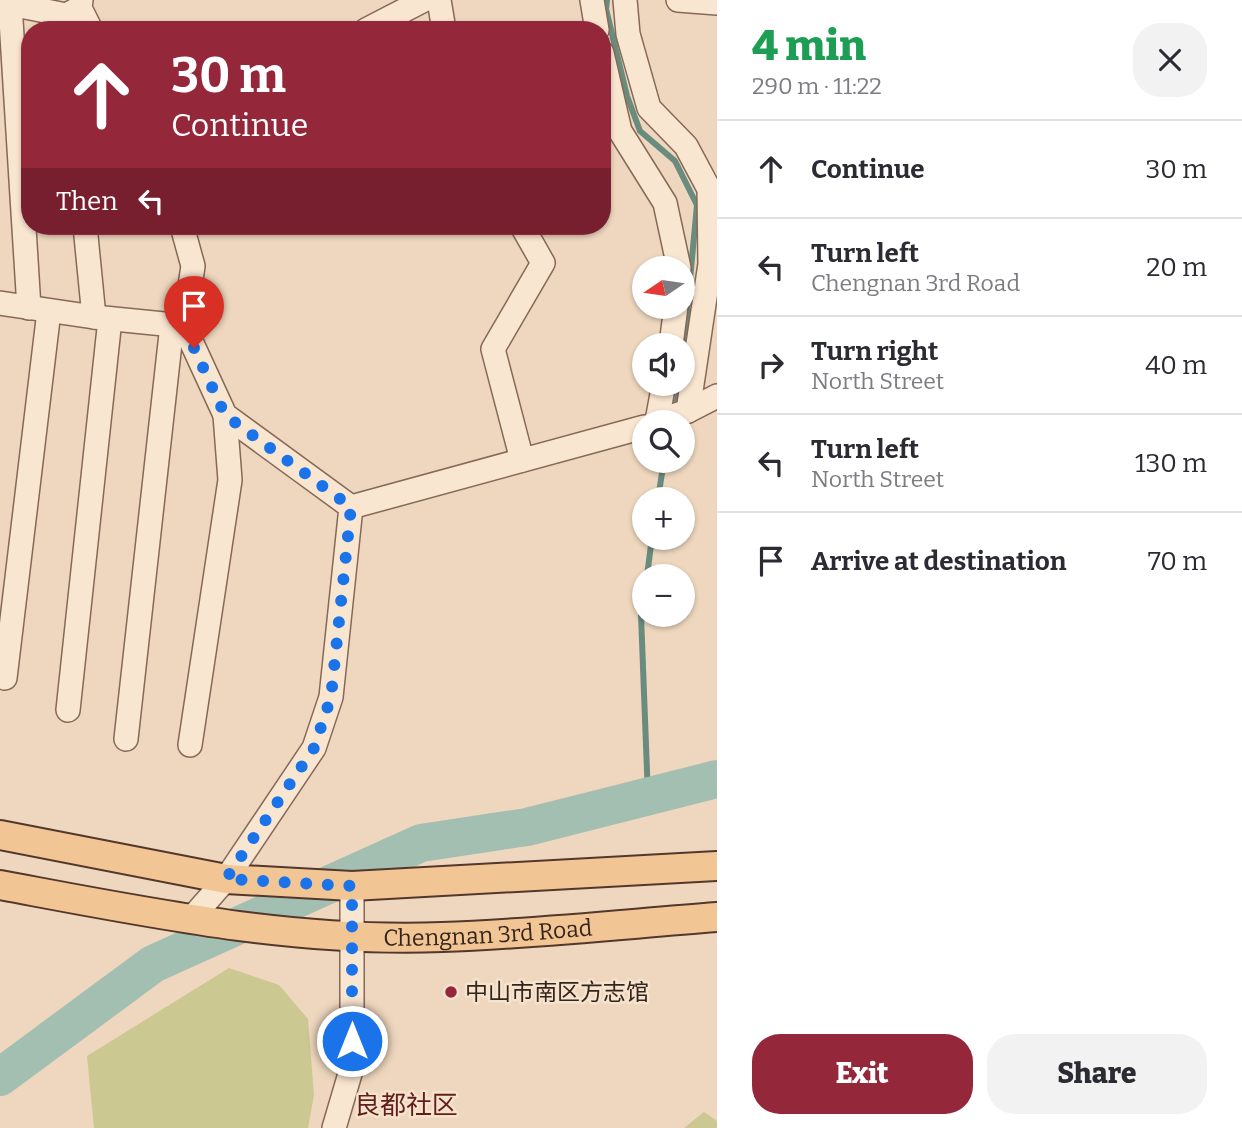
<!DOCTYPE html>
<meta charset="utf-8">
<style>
body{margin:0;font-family:Bitter,"Noto Sans SC",serif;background:#f2f2f3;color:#2b2b33;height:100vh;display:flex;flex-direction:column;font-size:26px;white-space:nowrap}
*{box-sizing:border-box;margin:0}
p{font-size:23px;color:#7c7c81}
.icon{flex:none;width:38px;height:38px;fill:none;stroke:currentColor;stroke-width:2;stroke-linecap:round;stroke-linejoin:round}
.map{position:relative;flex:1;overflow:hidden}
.details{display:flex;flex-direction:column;background:#fff;width:525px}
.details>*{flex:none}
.hud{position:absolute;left:21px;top:21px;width:590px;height:214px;border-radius:28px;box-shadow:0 2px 5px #0004;background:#95273a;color:#fff;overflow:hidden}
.needle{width:46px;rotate:257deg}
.controls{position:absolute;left:632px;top:256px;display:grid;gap:14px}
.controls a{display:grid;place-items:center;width:63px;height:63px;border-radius:50%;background:#fff;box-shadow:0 2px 5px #0004;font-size:35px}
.pin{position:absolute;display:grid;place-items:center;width:60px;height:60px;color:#fff;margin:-72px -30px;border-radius:50% 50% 50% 0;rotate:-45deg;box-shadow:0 0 7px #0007}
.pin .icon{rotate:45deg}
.me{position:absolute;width:77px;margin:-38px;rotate:0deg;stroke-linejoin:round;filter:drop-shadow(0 0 5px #0008)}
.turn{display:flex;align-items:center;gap:24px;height:147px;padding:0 35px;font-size:32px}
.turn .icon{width:91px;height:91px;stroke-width:2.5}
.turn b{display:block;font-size:49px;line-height:60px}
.then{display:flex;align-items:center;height:66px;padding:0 35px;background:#0003;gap:14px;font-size:26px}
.round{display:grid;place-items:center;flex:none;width:74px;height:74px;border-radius:28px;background:#f2f2f3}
.summary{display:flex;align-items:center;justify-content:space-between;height:119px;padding:0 35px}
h1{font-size:42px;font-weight:800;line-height:52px;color:#1e9e55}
.primary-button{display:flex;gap:14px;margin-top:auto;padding:14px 35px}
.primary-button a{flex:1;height:80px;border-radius:28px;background:#95273a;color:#fff;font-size:28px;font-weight:800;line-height:80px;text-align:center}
.primary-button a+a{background:#f2f2f3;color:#2b2b33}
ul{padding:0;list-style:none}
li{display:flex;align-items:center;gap:21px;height:98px;padding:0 35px;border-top:2px solid #e1e1e2}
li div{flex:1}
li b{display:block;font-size:26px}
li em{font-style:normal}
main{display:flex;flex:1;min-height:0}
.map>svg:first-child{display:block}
.green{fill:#cbc892}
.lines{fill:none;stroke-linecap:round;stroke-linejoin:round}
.stream{stroke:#698c7e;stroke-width:6}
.river{stroke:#a2bfb1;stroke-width:38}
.minor-casing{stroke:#866857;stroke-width:26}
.major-casing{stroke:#53372c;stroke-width:32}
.minor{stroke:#f9e6d1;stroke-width:23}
.major{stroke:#f2c595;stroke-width:28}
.route{stroke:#1a73e8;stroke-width:12;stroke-dasharray:0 21.6}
.poi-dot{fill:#95273a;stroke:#f5e3ce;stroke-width:2.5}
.labels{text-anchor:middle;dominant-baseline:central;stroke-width:5;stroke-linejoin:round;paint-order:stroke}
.street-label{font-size:23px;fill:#35241c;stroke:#f5e3ce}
.poi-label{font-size:23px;fill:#35241c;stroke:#f5e3ce;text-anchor:start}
.quarter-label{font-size:26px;fill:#621e1b;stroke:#f5e3ce}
</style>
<main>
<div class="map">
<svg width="717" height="1128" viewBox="0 0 717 1128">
<rect width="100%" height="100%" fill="#eed7be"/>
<g class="green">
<polygon points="229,968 279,985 308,1019 314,1095 308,1128 94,1128 87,1056"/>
<polygon points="704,1112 717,1121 717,1128 684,1128"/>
</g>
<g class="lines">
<g class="stream">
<polyline points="607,0 606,9 627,96 640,131 675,161 697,205 682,365"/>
<polyline points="675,409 681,383"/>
<polyline points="658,499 664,460"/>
<polyline points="647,576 652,537"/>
<polyline points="644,596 641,615 648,797"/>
</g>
<polyline class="river" points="0,1077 153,964 421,843 527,827 717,779"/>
<defs>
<g id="minor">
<polyline points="81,0 80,8 91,30"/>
<polyline points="439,0 444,30"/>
<polyline points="592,0 597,30"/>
<polyline points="625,0 628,34 649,108 686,146 709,189 710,264 688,411"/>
<polyline points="678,0 717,3"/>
<polyline points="0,2 66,15 80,8"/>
<polyline points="10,4 29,308"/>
<polyline points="366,30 424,0"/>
<polyline points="602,53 620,131 665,203 679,268"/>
<polyline points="85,226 94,317"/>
<polyline points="182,226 193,266 184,326 225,415 351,507 331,697 314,748 226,879 190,920"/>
<polyline points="0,303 94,317 184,326"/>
<polyline points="671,345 676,306"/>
<polyline points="657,421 664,383"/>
<polyline points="655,422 688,411 717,396"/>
<polyline points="522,460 493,349 543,263 522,226"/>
<polyline points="351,507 644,427"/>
<polyline points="5,678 49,311"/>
<polyline points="68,710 110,319"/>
<polyline points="126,739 172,325"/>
<polyline points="190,745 230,480 225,415"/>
<polyline points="334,1128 352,1067 352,886"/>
</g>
<g id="major">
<polyline points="0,835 226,879 352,886 717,866"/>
<path id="s1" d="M0 885C145 912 294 943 442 937 534 934 626 924 717 917"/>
</g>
</defs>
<use href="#minor" class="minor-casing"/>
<use href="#major" class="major-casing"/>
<use href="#minor" class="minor"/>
<use href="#major" class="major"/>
</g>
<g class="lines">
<polyline class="route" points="194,348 225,415 351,507 331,697 314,748 226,879 352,886 352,1041"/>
</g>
<circle class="poi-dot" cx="451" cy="992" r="7"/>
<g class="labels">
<g class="street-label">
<text stroke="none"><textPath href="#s1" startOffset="492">Chengnan 3rd Road</textPath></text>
</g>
<g class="poi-label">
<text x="465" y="992">中山市南区方志馆</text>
</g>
<g class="quarter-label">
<text x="406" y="1105">良都社区</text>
</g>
</g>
</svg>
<div class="controls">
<a><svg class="needle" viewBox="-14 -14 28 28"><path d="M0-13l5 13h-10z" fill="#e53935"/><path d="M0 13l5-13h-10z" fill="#7c7c81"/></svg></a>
<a><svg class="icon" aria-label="sound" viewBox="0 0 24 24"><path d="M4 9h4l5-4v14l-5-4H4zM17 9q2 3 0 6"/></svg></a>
<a><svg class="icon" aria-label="search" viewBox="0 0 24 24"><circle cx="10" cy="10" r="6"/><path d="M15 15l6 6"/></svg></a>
<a>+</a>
<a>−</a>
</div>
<div class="pin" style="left:194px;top:348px;background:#d93025"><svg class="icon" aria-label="arrive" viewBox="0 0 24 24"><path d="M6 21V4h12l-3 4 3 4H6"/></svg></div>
<svg class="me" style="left:352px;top:1041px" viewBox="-20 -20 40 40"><circle r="17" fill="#1a73e8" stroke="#fff" stroke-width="3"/><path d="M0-11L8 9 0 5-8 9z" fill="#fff"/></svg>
<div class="hud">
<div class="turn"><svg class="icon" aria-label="ahead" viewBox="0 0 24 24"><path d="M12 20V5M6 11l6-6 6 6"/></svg><div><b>30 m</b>Continue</div></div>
<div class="then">Then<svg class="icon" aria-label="left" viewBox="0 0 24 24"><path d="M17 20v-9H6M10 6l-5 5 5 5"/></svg></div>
</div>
</div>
<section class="details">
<div class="summary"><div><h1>4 min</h1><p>290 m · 11:22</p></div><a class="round"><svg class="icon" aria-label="close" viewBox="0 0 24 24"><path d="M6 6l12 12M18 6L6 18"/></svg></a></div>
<ul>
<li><svg class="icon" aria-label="ahead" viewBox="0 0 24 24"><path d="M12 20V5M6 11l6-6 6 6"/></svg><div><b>Continue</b></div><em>30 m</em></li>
<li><svg class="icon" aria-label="left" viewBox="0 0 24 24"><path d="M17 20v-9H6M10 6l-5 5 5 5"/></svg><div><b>Turn left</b><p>Chengnan 3rd Road</p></div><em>20 m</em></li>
<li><svg class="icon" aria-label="right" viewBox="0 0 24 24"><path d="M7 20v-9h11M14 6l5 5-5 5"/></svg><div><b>Turn right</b><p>North Street</p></div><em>40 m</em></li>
<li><svg class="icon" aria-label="left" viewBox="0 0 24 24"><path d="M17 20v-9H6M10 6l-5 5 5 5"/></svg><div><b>Turn left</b><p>North Street</p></div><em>130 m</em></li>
<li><svg class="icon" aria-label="arrive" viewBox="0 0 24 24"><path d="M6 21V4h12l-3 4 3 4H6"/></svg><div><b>Arrive at destination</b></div><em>70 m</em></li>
</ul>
<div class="primary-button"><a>Exit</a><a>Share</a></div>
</section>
</main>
